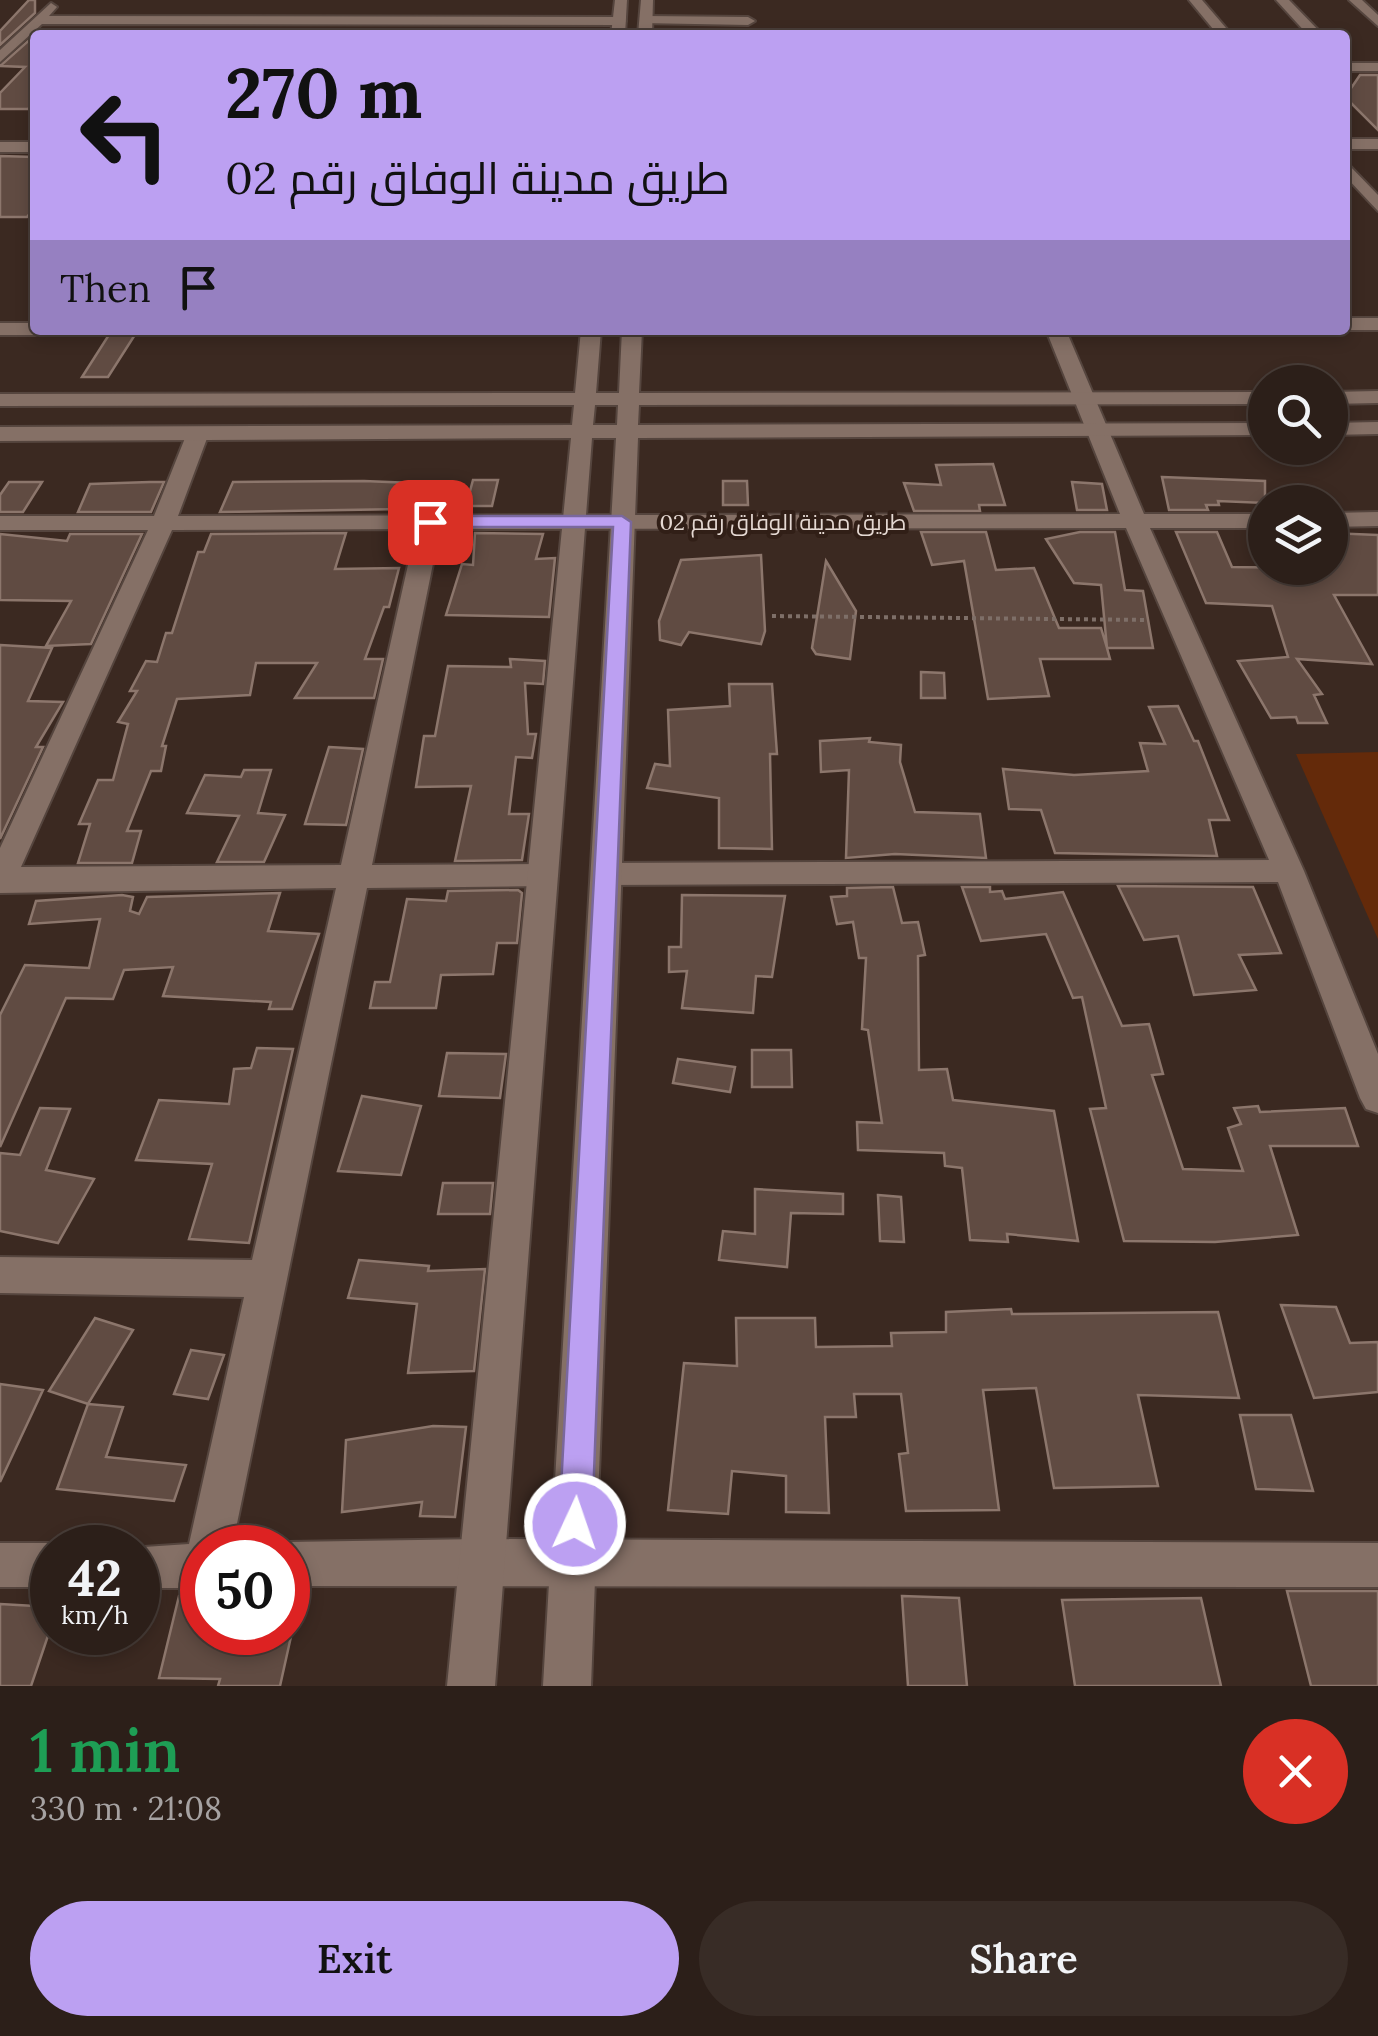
<!DOCTYPE html>
<meta charset="utf-8">
<style>
body{margin:0;font-family:Lora,Cairo,serif;background:#382c26;color:#f1f3f6;height:100vh;display:flex;flex-direction:column;font-size:38px;white-space:nowrap}
*{box-sizing:border-box;margin:0}
p{font-size:32px;color:#a6a2a2}
.icon{flex:none;width:55px;height:55px;fill:none;stroke:currentColor;stroke-width:2;stroke-linecap:round;stroke-linejoin:round}
.map{position:relative;height:1686px;overflow:hidden}
.side{display:flex;flex-direction:column;background:#2c1f19;flex:1}
.side>*{flex:none}
.hud{position:absolute;left:30px;top:30px;width:1320px;height:305px;border-radius:10px;box-shadow:0 5px 15px #0003,0 0 0 2px #483d38;background:#bca0f2;color:#111;overflow:hidden}
.fabs{position:absolute;left:1248px;top:365px;display:grid;gap:20px}
.fabs a{display:grid;place-items:center;width:100px;height:100px;border-radius:50%;background:#2c1f19;box-shadow:0 5px 15px #0003,0 0 0 2px #483d38;font-size:50px}
.speed{position:absolute;left:30px;top:1525px;display:flex;gap:20px;font-size:50px;font-weight:700;text-align:center}
.speed>*{display:grid;place-content:center;width:130px;height:130px;border-radius:50%;background:#2c1f19;box-shadow:0 5px 15px #0003,0 0 0 2px #483d38;line-height:1}
.speed small{font-size:25px;font-weight:400}
.speed .limit{border:15px solid #d22;background:#fff;color:#111}
.pin{position:absolute;display:grid;place-items:center;width:85px;height:85px;color:#fff;margin:-42px;border-radius:20px;box-shadow:0 5px 15px #0006}
.me{position:absolute;width:110px;margin:-55px;rotate:3deg;stroke-linejoin:round;filter:drop-shadow(0 0 8px #0008)}
.turn{display:flex;align-items:center;gap:35px;height:210px;padding:0 30px;font-size:45px}
.turn .icon{width:130px;height:130px;stroke-width:2.5}
.turn b{display:block;font-size:70px;line-height:85px}
.then{display:flex;align-items:center;height:95px;padding:0 30px;background:#0003;gap:20px;font-size:38px}
.round{display:grid;place-items:center;flex:none;width:105px;height:105px;border-radius:52px;background:#382c26}
.summary{display:flex;align-items:center;justify-content:space-between;height:170px;padding:0 30px}
h1{font-size:60px;font-weight:600;line-height:75px;color:#1e9e55}
.cta{display:flex;gap:20px;margin-top:auto;padding:20px 30px}
.cta a{flex:1;height:115px;border-radius:60px;background:#bca0f2;color:#111;font-size:40px;font-weight:600;line-height:115px;text-align:center}
.cta a+a{background:#382c26;color:#f1f3f6}
.map>svg:first-child{display:block}
.green{fill:#642a0a}
.building{fill:#604b42;stroke:#8c766c;stroke-width:2.5}
.lines{fill:none;stroke-linecap:round;stroke-linejoin:round}
.street-casing{stroke:#55453e;stroke-width:4}
.secondary-casing{stroke:#55453e;stroke-width:4}
.path{stroke:#7e6f68;stroke-width:4;stroke-dasharray:4 4;stroke-linecap:butt}
.street{fill:#857066;fill-rule:evenodd}
.secondary{fill:#857066;fill-rule:evenodd}
.route{fill:#bca0f2;stroke:#7a689d;stroke-width:2.5}
.labels{text-anchor:middle;dominant-baseline:central;stroke-width:8;stroke-linejoin:round;paint-order:stroke}
.far-street-label{font-size:22px;fill:#e5d9d3;stroke:#311f17}
</style>
<div class="map">
<svg width="1378" height="1686" viewBox="0 0 1378 1686">
<rect width="100%" height="100%" fill="#3b2921"/>
<polygon class="green" points="1378,752 1378,939 1296,754"/>
<g class="building">
<polygon points="29,0 35,0 35,13 0,45 0,31"/>
<polygon points="35,35 35,101 28,109 0,109 0,93 25,67 0,66"/>
<polygon points="1360,75 1378,75 1378,130 1345,97"/>
<polygon points="0,156 35,157 35,207 27,217 0,217"/>
<polygon points="112,330 138,330 108,377 82,377"/>
<polygon points="993,464 1005,505 979,505 980,511 914,511 904,483 941,485 936,465"/>
<polygon points="1162,477 1265,481 1265,503 1218,501 1219,505 1206,505 1208,510 1169,510"/>
<polygon points="473,480 498,480 492,506 466,506"/>
<polygon points="364,481 412,483 404,509 220,512 233,482"/>
<polygon points="723,481 747,481 748,505 723,505"/>
<polygon points="9,482 42,482 23,512 0,512 0,495"/>
<polygon points="150,482 164,482 151,512 78,512 90,484"/>
<polygon points="1072,482 1102,484 1107,510 1077,510"/>
<polygon points="921,532 986,532 996,570 1034,568 1059,628 1101,628 1107,648 1101,585 1074,583 1046,539 1080,532 1115,532 1125,590 1143,591 1153,648 1107,648 1110,659 1040,659 1049,696 988,699 964,561 932,565"/>
<polygon points="1176,532 1217,532 1232,567 1307,568 1330,568 1330,533 1378,535 1378,595 1334,595 1372,664 1297,659 1322,694 1314,695 1327,723 1298,723 1296,717 1271,718 1238,661 1288,657 1272,606 1206,603"/>
<polygon points="346,533 335,569 399,568 389,607 384,607 365,659 383,659 374,698 295,698 317,663 256,663 250,695 177,699 162,746 166,746 161,771 151,771 127,831 141,831 132,863 78,863 90,824 79,824 98,780 113,780 128,724 118,722 137,691 130,691 146,661 157,662 166,633 172,633 198,552 204,552 211,534"/>
<polygon points="475,533 543,534 536,559 555,558 549,617 446,615 462,564 473,565"/>
<polygon points="0,534 67,541 70,534 142,534 91,644 46,646 71,601 0,600"/>
<polygon points="761,555 765,631 761,644 689,632 681,645 660,640 659,621 681,560"/>
<polygon points="826,561 856,611 850,659 816,654 812,648"/>
<polygon points="0,645 52,648 28,701 63,702 36,747 43,747 0,839"/>
<polygon points="510,659 545,661 543,684 525,683 528,734 536,734 532,758 516,757 509,814 529,814 522,860 455,861 471,786 416,787 424,736 435,736 448,666 511,667"/>
<polygon points="921,672 944,673 945,698 921,698"/>
<polygon points="729,684 772,684 777,754 770,754 772,849 719,848 719,798 647,788 655,764 670,766 668,710 730,706"/>
<polygon points="1178,706 1194,741 1198,741 1229,820 1209,820 1217,856 1055,853 1041,810 1009,809 1003,769 1074,775 1148,771 1140,743 1165,744 1149,707"/>
<polygon points="870,738 869,742 901,745 900,762 915,812 980,814 986,858 895,854 846,858 849,770 821,772 820,741"/>
<polygon points="329,747 363,749 346,825 305,824"/>
<polygon points="244,770 271,770 258,813 285,815 264,862 217,862 239,816 187,813 205,775 241,777"/>
<polygon points="1118,886 1253,887 1281,953 1239,955 1256,990 1194,995 1178,936 1144,940"/>
<polygon points="893,887 902,923 918,922 925,955 918,956 919,1070 947,1069 953,1100 1054,1111 1078,1241 1007,1234 1008,1242 970,1240 962,1168 945,1166 944,1153 858,1150 857,1122 882,1123 868,1030 862,1029 866,958 859,958 853,922 837,924 831,897 847,896 847,888"/>
<polygon points="962,887 990,887 990,892 1002,891 1005,899 1063,892 1122,1026 1149,1024 1163,1074 1152,1075 1183,1169 1243,1171 1228,1128 1241,1124 1234,1108 1258,1106 1260,1112 1345,1108 1358,1146 1270,1146 1298,1235 1215,1242 1124,1241 1090,1109 1106,1108 1082,997 1073,998 1046,934 981,941"/>
<polygon points="518,890 522,893 517,943 497,943 493,974 441,975 436,1008 370,1008 375,982 390,982 407,899 446,901 448,891"/>
<polygon points="280,893 268,931 319,934 292,1009 269,1009 271,1002 163,996 173,967 124,970 113,999 66,998 0,1147 0,1015 25,965 89,968 100,919 29,924 36,901 122,895 133,897 130,911 139,914 147,897"/>
<polygon points="682,895 785,896 772,977 756,976 753,1013 682,1008 687,971 669,972 669,947 681,947"/>
<polygon points="257,1048 293,1049 249,1243 189,1239 212,1164 136,1160 159,1100 229,1104 234,1069 251,1068"/>
<polygon points="752,1050 791,1050 792,1087 752,1087"/>
<polygon points="447,1053 506,1054 500,1098 439,1096"/>
<polygon points="678,1059 735,1067 730,1092 673,1083"/>
<polygon points="362,1096 421,1106 401,1175 338,1171"/>
<polygon points="40,1108 70,1109 46,1170 94,1179 58,1243 0,1231 0,1153 20,1155"/>
<polygon points="443,1183 493,1183 490,1214 438,1214"/>
<polygon points="755,1189 843,1194 843,1214 791,1213 787,1267 719,1260 723,1231 755,1234"/>
<polygon points="878,1195 901,1197 904,1242 880,1241"/>
<polygon points="359,1260 429,1266 428,1271 485,1269 474,1371 408,1373 417,1304 348,1298"/>
<polygon points="1281,1305 1336,1307 1350,1343 1378,1342 1378,1392 1314,1398"/>
<polygon points="1011,1309 1012,1314 1218,1312 1239,1398 1138,1395 1158,1486 1054,1488 1036,1388 983,1390 999,1510 906,1511 899,1454 908,1453 901,1394 854,1394 856,1417 825,1417 829,1513 786,1512 786,1476 732,1471 728,1514 668,1510 684,1363 737,1366 736,1318 815,1318 816,1347 892,1346 891,1333 946,1332 946,1312"/>
<polygon points="95,1318 133,1330 88,1404 49,1391"/>
<polygon points="191,1350 224,1355 208,1399 174,1394"/>
<polygon points="0,1384 43,1390 0,1482"/>
<polygon points="88,1404 123,1407 106,1457 186,1465 174,1501 57,1489"/>
<polygon points="1240,1415 1291,1415 1313,1491 1256,1489"/>
<polygon points="433,1426 466,1427 455,1517 420,1516 422,1502 342,1512 346,1440"/>
<polygon points="1287,1591 1378,1591 1378,1686 1311,1686"/>
<polygon points="179,1596 202,1597 202,1632 292,1632 280,1686 218,1686 220,1679 159,1678"/>
<polygon points="902,1596 959,1598 967,1686 908,1686"/>
<polygon points="1201,1598 1221,1686 1075,1686 1062,1600"/>
<polygon points="0,1604 52,1607 52,1624 31,1686 0,1686"/>
</g>
<g class="lines">
<defs>
<g id="street">
<polygon points="1189,0 1202,0 1232,35 1218,35"/>
<polygon points="1276,0 1289,0 1323,35 1308,35"/>
<polygon points="1349,0 1362,0 1378,15 1378,26"/>
<polygon points="51,3 57,7 49,16 619,17 626,21 619,25 42,24 0,62 0,50"/>
<polygon points="646,16 748,17 755,21 748,25 641,23"/>
<rect x="1345" y="63" width="33" height="8"/>
<rect x="1345" y="139" width="33" height="10"/>
<rect x="0" y="142" width="35" height="10"/>
<polygon points="1345,161 1378,195 1378,211 1345,176"/>
<rect x="1345" y="318" width="33" height="12"/>
<polygon points="0,323 35,323 35,330 44,330 35,335 0,335"/>
<path d="M1046 330H1066L1144 514H1265V528H1150L1304 871 1378 1054V1113L1366 1109 1360 1098 1278 882 606 885 595 882 591 874 595 866 606 863 1269 860 1126 528 440 529 372 865 543 864 554 867 558 875 554 883 543 886 367 888 232 1548H202V1588H138V1548H129L189 1544 244 1297 0 1293V1257L252 1260 336 888 0 893V848L148 530H0V516H154L187 433 198 427 209 433 178 516 1120 514ZM416 529 341 865 21 867 172 530Z"/>
<polygon points="1378,512 1378,526 1330,527 1330,513"/>
<polygon points="482,1539 1378,1543 1378,1587 288,1586 288,1548 274,1548 288,1542"/>
<polygon points="0,1543 52,1543 64,1548 52,1548 52,1587 0,1587"/>
</g>
<g id="secondary">
<polygon points="615,0 627,0 625,35 611,35"/>
<polygon points="641,0 653,0 652,35 638,35"/>
<path d="M581 330H601L596 393H619L622 330H642L639 393 1265 392V404L639 405 638 425 1265 423V435L638 438 591 1686H543L616 438H592L495 1686H447L571 438 0 441V427L572 425 574 405 0 406V394L575 393ZM595 405H618L617 425H593Z"/>
<polygon points="1378,391 1378,403 1330,404 1330,392"/>
<polygon points="1378,422 1378,434 1330,435 1330,423"/>
</g>
</defs>
<use href="#street" class="street-casing"/>
<use href="#secondary" class="secondary-casing"/>
<polyline class="path" points="772,616 1148,620"/>
<use href="#street" class="street"/>
<use href="#secondary" class="secondary"/>
</g>
<polygon class="route" points="622,516 631,522 592,1524 587,1536 575,1541 563,1536 559,1524 613,527 430,527 421,522 430,516"/>
<g class="labels">
<g class="far-street-label">
<text x="783" y="522">طريق مدينة الوفاق رقم 02</text>
</g>
</g>
</svg>
<div class="fabs">
<a><svg class="icon" aria-label="search" viewBox="0 0 24 24"><circle cx="10" cy="10" r="6"/><path d="M15 15l6 6"/></svg></a>
<a><svg class="icon" aria-label="layers" viewBox="0 0 24 24"><path d="M12 4l9 5-9 5-9-5zM3 14l9 5 9-5"/></svg></a>
</div>
<div class="speed"><div>42<small>km/h</small></div><div class="limit">50</div></div>
<div class="pin" style="left:430px;top:522px;background:#d93025"><svg class="icon" aria-label="arrive" viewBox="0 0 24 24"><path d="M6 21V4h12l-3 4 3 4H6"/></svg></div>
<svg class="me" style="left:575px;top:1524px" viewBox="-20 -20 40 40"><circle r="17" fill="#bca0f2" stroke="#fff" stroke-width="3"/><path d="M0-11L8 9 0 5-8 9z" fill="#fff"/></svg>
<div class="hud">
<div class="turn"><svg class="icon" aria-label="left" viewBox="0 0 24 24"><path d="M17 20v-9H6M10 6l-5 5 5 5"/></svg><div><b>270 m</b>طريق مدينة الوفاق رقم 02</div></div>
<div class="then">Then<svg class="icon" aria-label="arrive" viewBox="0 0 24 24"><path d="M6 21V4h12l-3 4 3 4H6"/></svg></div>
</div>
</div>
<section class="side">
<div class="summary"><div><h1>1 min</h1><p>330 m · 21:08</p></div><a class="round" style="background:#d93025;color:#fff"><svg class="icon" aria-label="close" viewBox="0 0 24 24"><path d="M6 6l12 12M18 6L6 18"/></svg></a></div>
<div class="cta"><a>Exit</a><a>Share</a></div>
</section>
